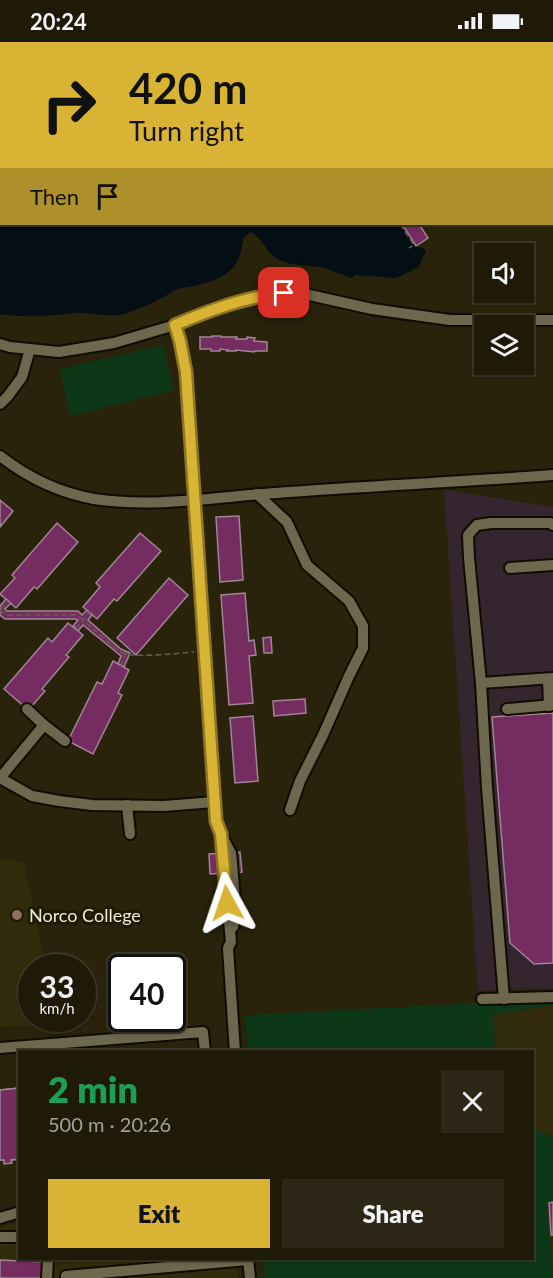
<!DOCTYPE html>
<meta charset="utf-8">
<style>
body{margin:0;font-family:Lato,sans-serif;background:#2c2716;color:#f1f3f6;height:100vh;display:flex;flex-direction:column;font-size:22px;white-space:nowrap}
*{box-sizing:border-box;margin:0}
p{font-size:20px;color:#a1a19c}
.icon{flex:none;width:33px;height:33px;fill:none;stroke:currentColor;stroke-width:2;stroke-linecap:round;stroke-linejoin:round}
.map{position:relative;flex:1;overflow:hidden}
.sheet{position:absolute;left:18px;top:1008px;width:516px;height:210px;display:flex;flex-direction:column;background:#1f1a08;border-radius:0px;box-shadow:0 2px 4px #0004,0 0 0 2px #3c3829}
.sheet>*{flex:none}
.hud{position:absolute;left:0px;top:0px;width:554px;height:183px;box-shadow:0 2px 4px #0004,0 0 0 2px #3c3829;background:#d9b434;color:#111;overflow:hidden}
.buttons{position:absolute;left:474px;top:201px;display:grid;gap:12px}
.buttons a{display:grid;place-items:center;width:60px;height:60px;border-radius:0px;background:#1f1a08;box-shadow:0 2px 4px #0004,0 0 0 2px #3c3829;font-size:30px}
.speed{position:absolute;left:18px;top:912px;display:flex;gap:12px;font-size:30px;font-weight:700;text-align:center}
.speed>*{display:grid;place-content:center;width:78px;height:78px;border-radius:50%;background:#1f1a08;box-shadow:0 2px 4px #0004,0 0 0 2px #3c3829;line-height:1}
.speed small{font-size:15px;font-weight:400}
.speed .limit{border:3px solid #111;border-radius:9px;background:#fff;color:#111}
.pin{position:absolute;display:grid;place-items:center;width:51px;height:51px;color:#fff;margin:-26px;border-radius:12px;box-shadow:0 3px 9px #0006}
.me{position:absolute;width:66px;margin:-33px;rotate:355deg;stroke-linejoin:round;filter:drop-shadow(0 0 4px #0008)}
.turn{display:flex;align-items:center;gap:21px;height:126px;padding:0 30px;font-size:27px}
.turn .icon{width:78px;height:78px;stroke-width:2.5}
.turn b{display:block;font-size:42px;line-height:51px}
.then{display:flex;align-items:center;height:57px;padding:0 30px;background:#0003;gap:12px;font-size:22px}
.round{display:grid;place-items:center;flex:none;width:63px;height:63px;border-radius:0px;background:#2c2716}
.summary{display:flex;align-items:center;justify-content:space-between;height:102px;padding:0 30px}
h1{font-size:36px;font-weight:800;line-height:45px;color:#1e9e55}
.primary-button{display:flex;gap:12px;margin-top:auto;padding:12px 30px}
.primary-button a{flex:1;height:69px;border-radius:0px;background:#d9b434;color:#111;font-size:24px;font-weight:800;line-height:69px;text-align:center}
.primary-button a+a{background:#2c2716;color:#f1f3f6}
.status{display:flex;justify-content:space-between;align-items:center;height:42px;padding:0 30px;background:#1f1a08;direction:ltr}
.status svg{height:16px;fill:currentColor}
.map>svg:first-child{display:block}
.built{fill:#322b0b}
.industrial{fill:#35252f}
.green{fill:#0c3818}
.water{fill:#030e15}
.building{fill:#752d61;stroke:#9f8596;stroke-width:1.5}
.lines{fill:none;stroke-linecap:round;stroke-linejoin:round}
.minor-casing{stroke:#110c00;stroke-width:14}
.path{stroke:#645f4a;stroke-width:1.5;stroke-dasharray:6 3;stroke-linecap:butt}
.minor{stroke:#6d674e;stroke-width:10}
.route-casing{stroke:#8d7522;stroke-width:15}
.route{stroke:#d9b434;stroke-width:10}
.education-dot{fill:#8d6e63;stroke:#1f1a03;stroke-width:2}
.labels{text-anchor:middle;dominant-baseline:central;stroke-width:6;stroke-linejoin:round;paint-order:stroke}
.poi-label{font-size:18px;fill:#ece9da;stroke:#1f1a03;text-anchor:start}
</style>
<div class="status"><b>20:24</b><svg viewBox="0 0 49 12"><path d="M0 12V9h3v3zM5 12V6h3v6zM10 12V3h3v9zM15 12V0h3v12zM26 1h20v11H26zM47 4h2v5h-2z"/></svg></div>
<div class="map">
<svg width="553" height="1236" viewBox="0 0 553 1236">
<rect width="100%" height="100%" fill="#29230b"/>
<g class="built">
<polygon points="0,817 24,820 45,925 32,926 32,976 55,977 56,982 0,985"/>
<polygon points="553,963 553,1095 533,1087 532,1010 495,1009 493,972"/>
<polygon points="547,1159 553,1159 553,1236"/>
<polygon points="19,1180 20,1216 57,1217 58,1221 117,1216 236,1217 238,1236 0,1236 0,1186"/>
</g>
<polygon class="industrial" points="444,448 553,465 553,947 530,946 478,949"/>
<g class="green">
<polygon points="163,303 174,348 70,374 60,327"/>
<polygon points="553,960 553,963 493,972 495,1010 248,1009 245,973 479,961 480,963"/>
<polygon points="533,1087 553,1095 553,1159 547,1160 553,1236 265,1236 263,1217 532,1216"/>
</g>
<g class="water">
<polygon points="21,0 458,0 463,1 21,1"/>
<path d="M1 36 2 182H401L416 204 426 208 419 225 396 236 355 233 351 236C342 233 333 228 324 226 308 222 292 225 278 217 266 211 262 196 251 190L244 195C242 203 241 211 238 218 231 234 209 241 193 244 185 246 178 245 171 251 157 258 139 268 124 272 107 276 89 269 74 271 50 274 24 276 0 272V37Z"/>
</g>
<g class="building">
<polygon points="402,182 419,182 428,196 416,204"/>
<polygon points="212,294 221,294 221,295 237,295 236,297 247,297 247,295 255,296 254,299 267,300 267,309 254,309 254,310 236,308 236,309 227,309 228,308 220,307 220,309 211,309 211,307 200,307 200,295 212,295"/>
<polygon points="0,458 13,469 0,485"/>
<polygon points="239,474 243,538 220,540 216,475"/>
<polygon points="57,481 78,500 37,547 34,545 16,566 0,552 15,536 12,533"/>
<polygon points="140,491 161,509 117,559 114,557 97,577 83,565 100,545 96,541"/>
<polygon points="169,536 188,553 136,613 117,596"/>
<polygon points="245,551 249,599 254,598 256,613 249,614 253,661 229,663 221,553"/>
<polygon points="6,557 11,561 5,567 7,569 78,569 82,573 87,568 92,573 88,578 121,607 130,611 124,625 118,622 121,614 83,583 78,589 73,584 78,578 75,577 5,577 0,573 0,564"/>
<polygon points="68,581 83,593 66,613 69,615 42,647 45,649 32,664 29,661 26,666 4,647 48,596 52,600"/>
<polygon points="271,595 272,611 264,611 263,596"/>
<polygon points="113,619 129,628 118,651 122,653 93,712 68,699 97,640 102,642"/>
<polygon points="305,657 306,671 274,674 273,659"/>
<polygon points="553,671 553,921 534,922 510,901 492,675"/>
<polygon points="253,674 258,739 235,741 230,676"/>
<polygon points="240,810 242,830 210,832 209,812"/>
<polygon points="19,1046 20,1117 11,1118 11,1114 3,1114 4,1118 0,1118 0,1048"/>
<polygon points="19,1046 20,1117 11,1118 12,1121 4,1122 4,1118 0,1118 0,1048"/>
<polygon points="553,1160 553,1193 551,1193 549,1161"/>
<polygon points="0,1218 43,1220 42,1236 0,1236"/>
</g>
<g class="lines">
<defs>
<g id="minor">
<polyline points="175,283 180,299 186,330 216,779 221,792 231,900 228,906 235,1010"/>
<polyline points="0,302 10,305 59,310 114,301 175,283 217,265 271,252 296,250 372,267 450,278 553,278"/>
<polyline points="0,362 8,354 22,335 30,307"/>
<path d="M0 414C27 435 60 451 94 457 154 466 216 455 276 451 368 444 461 440 553 433"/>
<polyline points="257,452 287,480 307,523 349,559 363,584 363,606 349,634 323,693 300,739 290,768"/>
<polyline points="510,526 553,523"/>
<polyline points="548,637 549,664"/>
<polyline points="481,641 553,636"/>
<polyline points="507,667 553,663"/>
<polyline points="44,683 65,699"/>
<polyline points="0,736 32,754 59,759 92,763 164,764 214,760"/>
<polyline points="0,736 44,683 27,667"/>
<polyline points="127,763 130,792"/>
<polyline points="224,798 231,811 232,821 236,873 233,885"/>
<polyline points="482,957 553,955"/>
<polyline points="504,957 487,746 481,641 469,516 468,493 477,483 491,481 550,481 553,483"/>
<polyline points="0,1006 203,990 205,1010"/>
<polyline points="0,1176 20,1170"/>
<polyline points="0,1195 20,1195"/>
<polyline points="248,1216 250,1236"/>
<polyline points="47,1236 48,1216"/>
<polyline points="66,1236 66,1234 248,1218"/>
</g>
</defs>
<use href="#minor" class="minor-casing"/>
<g class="path">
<polyline points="400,182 414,203 409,206"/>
<polyline points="389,184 393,182"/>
<polyline points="1,567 8,559"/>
<path d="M0 568 7 573H77L120 610C134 617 177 611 194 610"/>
<polyline points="76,587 90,570"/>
<polyline points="121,624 125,613 130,607"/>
</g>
<use href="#minor" class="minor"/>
</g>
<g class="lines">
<defs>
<path id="route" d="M227 861 221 792 216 779 186 330 180 299 175 283C210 268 245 255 284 251"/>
</defs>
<use href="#route" class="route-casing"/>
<use href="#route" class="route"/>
</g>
<circle class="education-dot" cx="17" cy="873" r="6"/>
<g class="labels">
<g class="poi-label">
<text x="29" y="873">Norco College</text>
</g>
</g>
</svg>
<div class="buttons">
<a><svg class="icon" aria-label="sound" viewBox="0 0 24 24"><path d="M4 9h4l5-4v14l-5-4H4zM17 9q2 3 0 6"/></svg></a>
<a><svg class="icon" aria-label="layers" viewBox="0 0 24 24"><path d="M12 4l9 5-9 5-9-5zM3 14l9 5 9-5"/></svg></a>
</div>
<div class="speed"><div>33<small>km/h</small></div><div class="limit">40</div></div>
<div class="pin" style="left:284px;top:251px;background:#d93025"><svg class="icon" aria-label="arrive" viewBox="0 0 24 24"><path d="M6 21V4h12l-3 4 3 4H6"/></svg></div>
<svg class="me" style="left:227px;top:861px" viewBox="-20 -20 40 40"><path d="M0-17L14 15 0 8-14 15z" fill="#d9b434" stroke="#fff" stroke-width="4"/></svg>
<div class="hud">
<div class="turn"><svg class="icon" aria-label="right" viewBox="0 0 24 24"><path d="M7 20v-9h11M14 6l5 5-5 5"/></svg><div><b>420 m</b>Turn right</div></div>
<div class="then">Then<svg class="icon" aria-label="arrive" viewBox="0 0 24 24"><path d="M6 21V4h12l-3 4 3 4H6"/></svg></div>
</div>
<section class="sheet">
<div class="summary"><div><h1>2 min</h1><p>500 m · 20:26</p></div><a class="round"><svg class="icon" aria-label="close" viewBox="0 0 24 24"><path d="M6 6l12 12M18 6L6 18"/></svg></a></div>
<div class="primary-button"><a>Exit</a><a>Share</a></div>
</section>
</div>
